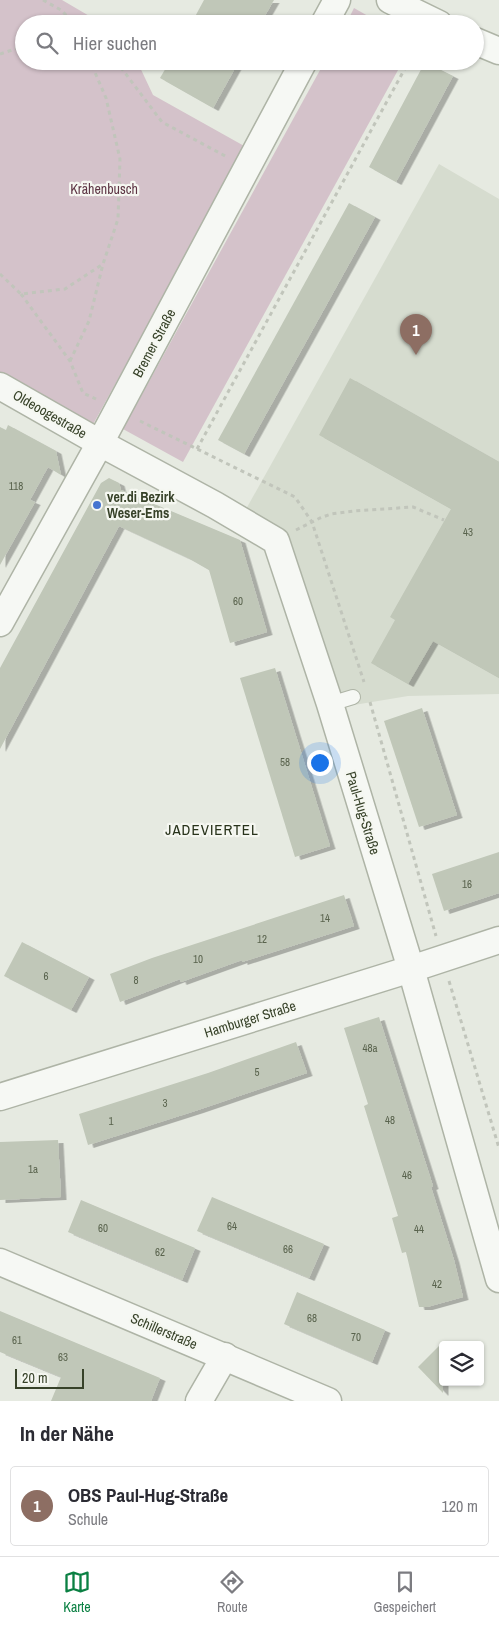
<!DOCTYPE html>
<html lang="de">
<head>
<meta charset="utf-8">
<style>
	:root { --surface:#fff; --page:#f7f7f7; --text:#2b2b33; --muted:#7c7c81; --line:#e1e1e2; --accent:#0b8043 }
	body { margin:0; font-family:"Archivo Narrow",sans-serif; background:var(--page); color:var(--text) }
	.controls { position:absolute; right:15px; bottom:15px; display:grid; overflow:hidden; border-radius:5px; box-shadow:0 1px 4px #0004 }
	.controls button { width:45px; height:45px; display:grid; place-items:center; padding:0; border:0; border-bottom:1px solid var(--line); background:var(--surface); color:var(--text); font:25px sans-serif }
	.scale { position:absolute; left:15px; bottom:12px; width:69px; box-sizing:border-box; padding-left:5px; border:2px solid #374229; border-top:0; font-size:14px; line-height:18px; white-space:nowrap; color:#374229; -webkit-text-stroke:4px #f5f7f1; paint-order:stroke }
	.you { position:absolute; left:319px; top:762px; width:18px; height:18px; margin:-12px; border:4px solid #fff; border-radius:50%; background:#1a73e8; box-shadow:0 0 0 8px #1a73e833 }
	.badge { display:grid; place-items:center; width:32px; height:32px; border-radius:50%; background:var(--accent); color:#fff; font-size:16px; font-weight:700 }
	.pin { position:absolute; translate:-50% -41px; filter:drop-shadow(0 1px 2px #0008) }
	.pin::after { content:''; position:absolute; top:26px; width:18px; height:15px; background:inherit; clip-path:polygon(0 0,100% 0,50% 100%) }
	.list { margin:0; padding:0; list-style:none }
	h2 { display:flex; justify-content:space-between; align-items:center; height:65px; margin:0; padding:0 20px; font-size:21px }
	h2 small { font-size:16px; font-weight:400; color:var(--muted) }
	.list li { display:grid; grid-template-columns:32px 1fr auto; gap:15px; align-items:center; box-sizing:border-box; height:80px; margin:0 10px 10px; padding:0 10px; border:1px solid var(--line); border-radius:5px }
	.list b { display:block; font-size:19px; white-space:nowrap }
	.list p { margin:0; font-size:16px; white-space:nowrap; color:var(--muted) }
	.list em { font-size:16px; font-style:normal; color:var(--muted) }
	.icon { flex:none; width:28px; height:28px; fill:none; stroke:currentColor; stroke-width:2; stroke-linecap:round; stroke-linejoin:round }
	.map { position:relative; flex:none; width:499px; height:1401px; overflow:hidden }
	.search { position:absolute; background:var(--surface); box-shadow:0 1px 4px #0004; left:15px; right:15px; top:15px; height:55px; display:flex; align-items:center; gap:12px; box-sizing:border-box; padding:0 18px; border-radius:28px; color:var(--muted); font-size:19px }
	.sheet { height:155px; background:var(--surface) }
	nav { display:flex; justify-content:space-around; align-items:center; box-sizing:border-box; height:70px; border-top:1px solid var(--line); background:var(--surface); font-size:14px; color:var(--muted) }
	nav a { display:grid; justify-items:center; gap:2px }
	nav .on { color:var(--accent) }
	.map>svg:first-child { display:block }
	.built { fill:#d6dccf }
	.green { fill:#d4c2ca }
	.building { fill:#c0c7b8; filter:url(#shadow) }
	.lines { fill:none; stroke-linecap:round; stroke-linejoin:round }
	.service-casing { stroke:#aeb4a6; stroke-width:16 }
	.minor-casing { stroke:#aeb4a6; stroke-width:29 }
	.path { stroke:#c1c5bb; stroke-width:3; stroke-dasharray:4 4; stroke-linecap:butt }
	.service { stroke:#f6f8f4; stroke-width:14 }
	.minor { stroke:#f6f8f4; stroke-width:26 }
	.poi-dot { fill:#4574d0; stroke:#f5f7f1; stroke-width:2 }
	.labels { text-anchor:middle; stroke-width:4.5; stroke-linejoin:round; paint-order:stroke }
	.number-label { font-size:11px; fill:#59634d }
	.park-label { font-size:14px; fill:#5e3645; stroke:#f5f7f1 }
	.street-label { font-size:14px; fill:#374229; stroke:#f5f7f1 }
	.poi-label { font-size:14px; font-weight:bold; fill:#374229; stroke:#f5f7f1; text-anchor:start }
	.neighbourhood-label { font-size:15px; letter-spacing:1px; fill:#28331b; stroke:#f5f7f1 }
</style>
</head>
<body>
<div class="map">
<svg width="499" height="1401" viewBox="0 0 499 1401">
	<defs>
		<filter id="shadow"><feDropShadow dx="5.5" dy="3" stdDeviation="0" flood-color="#0004"/></filter>
	</defs>
	<rect width="100%" height="100%" fill="#e6eae1"/>
	<!-- built -->
	<path class="built" d="M 439,164 L 499,199 L 499,694 L 408,696 L 342,707 L 283,534 L 245,511 Z"/>
	<!-- green -->
	<g class="green">
		<path d="M 0,0 L 62,0 L 103,24 L 24,24 L 24,61 L 137,61 L 153,95 L 246,147 L 86,437 L 0,387 Z"/>
		<path d="M 354,8 L 382,24 L 346,24 Z"/>
		<path d="M 325,61 L 403,61 L 183,462 L 123,429 Z"/>
	</g>
	<!-- building -->
	<g class="building">
		<path d="M 204,0 L 274,0 L 260,24 L 191,24 Z"/>
		<path d="M 170,61 L 239,61 L 213,108 L 160,78 Z"/>
		<path d="M 425,62 L 453,76 L 396,182 L 369,167 Z"/>
		<path d="M 349,203 L 375,217 L 244,454 L 218,440 Z"/>
		<path d="M 350,378 L 499,462 L 499,678 L 433,641 L 408,684 L 371,663 L 395,620 L 390,617 L 451,509 L 319,435 Z"/>
		<path d="M 8,425 L 56,451 L 61,475 L 48,467 L 30,500 L 35,502 L 0,565 L 0,427 L 6,430 Z"/>
		<path d="M 109,478 L 119,483 L 121,490 L 240,540 L 267,632 L 230,643 L 209,570 L 188,558 L 119,526 L 0,749 L 0,668 L 101,483 Z"/>
		<path d="M 275,668 L 330,846 L 295,857 L 240,678 Z"/>
		<path d="M 422,708 L 457,815 L 419,827 L 384,721 Z"/>
		<path d="M 499,852 L 499,893 L 444,911 L 432,874 Z"/>
		<path d="M 344,895 L 354,926 L 242,962 L 242,960 L 181,982 L 180,979 L 120,1002 L 110,974 L 152,958 Z"/>
		<path d="M 22,942 L 89,977 L 71,1010 L 4,976 Z"/>
		<path d="M 379,1017 L 433,1186 L 431,1187 L 454,1260 L 463,1297 L 427,1307 L 419,1307 L 406,1252 L 402,1253 L 392,1218 L 398,1216 L 364,1106 L 368,1104 L 344,1028 Z"/>
		<path d="M 296,1042 L 307,1073 L 198,1110 L 88,1145 L 79,1114 L 208,1073 Z"/>
		<path d="M 58,1140 L 61,1197 L 0,1200 L 0,1142 Z"/>
		<path d="M 212,1197 L 324,1244 L 309,1278 L 197,1231 Z"/>
		<path d="M 81,1200 L 195,1248 L 182,1280 L 68,1232 Z"/>
		<path d="M 297,1292 L 385,1330 L 372,1362 L 284,1324 Z"/>
		<path d="M 0,1311 L 160,1378 L 151,1401 L 51,1401 L 61,1377 L 0,1352 Z"/>
		<path d="M 443,1342 L 443,1393 L 418,1367 Z"/>
	</g>
	<g class="lines">
		<defs>
			<path id="service" d="M 330,704 L 353,697"/>
			<g id="minor">
				<path d="M 390,0 L 439,24"/>
				<path d="M 324,24 L 337,0"/>
				<path d="M 475,41 L 499,51"/>
				<path d="M 0,386 L 100,443 L 215,505 L 276,541 L 330,704 L 411,969 L 499,1279"/>
				<path d="M 0,623 L 100,443 L 304,61"/>
				<path d="M 0,1097 L 411,969 L 499,940"/>
				<path d="M 0,1262 L 328,1401"/>
				<path d="M 199,1401 L 225,1356"/>
			</g>
		</defs>
		<!-- service casing -->
		<use href="#service" class="service-casing"/>
		<!-- minor casing -->
		<use href="#minor" class="minor-casing"/>
		<!-- path -->
		<g class="path">
			<path d="M 43,0 L 61,10 L 75,24"/>
			<path d="M 0,54 L 24,46"/>
			<path d="M 116,61 L 162,122 L 227,157"/>
			<path d="M 0,274 L 21,294 L 65,289 L 103,264"/>
			<path d="M 21,294 L 70,361 L 83,393 L 96,399"/>
			<path d="M 70,361 L 89,321 L 103,264 L 118,219 L 120,159 L 106,98 L 90,61"/>
			<path d="M 140,421 L 295,497 L 312,522 L 364,682"/>
			<path d="M 197,449 L 409,61"/>
			<path d="M 296,530 L 320,518 L 331,514 L 354,511 L 413,507 L 444,520"/>
			<path d="M 370,702 L 436,936"/>
			<path d="M 449,981 L 499,1148"/>
		</g>
		<!-- service -->
		<use href="#service" class="service"/>
		<!-- minor -->
		<use href="#minor" class="minor"/>
	</g>
	<!-- markers -->
	<circle class="poi-dot" cx="97" cy="505" r="5"/>
	<g class="labels">
		<!-- number labels -->
		<g class="number-label">
			<text x="16" y="490">118</text>
			<text x="468" y="536">43</text>
			<text x="238" y="605">60</text>
			<text x="285" y="766">58</text>
			<text x="467" y="888">16</text>
			<text x="325" y="922">14</text>
			<text x="262" y="943">12</text>
			<text x="198" y="963">10</text>
			<text x="46" y="980">6</text>
			<text x="136" y="984">8</text>
			<text x="370" y="1052">48a</text>
			<text x="257" y="1076">5</text>
			<text x="165" y="1107">3</text>
			<text x="390" y="1124">48</text>
			<text x="111" y="1125">1</text>
			<text x="33" y="1173">1a</text>
			<text x="407" y="1179">46</text>
			<text x="232" y="1230">64</text>
			<text x="103" y="1232">60</text>
			<text x="419" y="1233">44</text>
			<text x="288" y="1253">66</text>
			<text x="160" y="1256">62</text>
			<text x="437" y="1288">42</text>
			<text x="312" y="1322">68</text>
			<text x="356" y="1341">70</text>
			<text x="17" y="1344">61</text>
			<text x="63" y="1361">63</text>
		</g>
		<!-- park labels -->
		<g class="park-label">
			<text x="104" y="194">Krähenbusch</text>
		</g>
		<!-- street labels -->
		<g class="street-label">
			<text transform="translate(154 343) rotate(-62)" y="5">Bremer Straße</text>
			<text transform="translate(50 414) rotate(30)" y="5">Oldeoogestraße</text>
			<text transform="translate(363 813) rotate(73)" y="5">Paul-Hug-Straße</text>
			<text transform="translate(250 1019) rotate(-17)" y="5">Hamburger Straße</text>
			<text transform="translate(164 1331) rotate(23)" y="5">Schillerstraße</text>
		</g>
		<!-- poi labels -->
		<g class="poi-label">
			<text x="107" y="502">ver.di Bezirk<tspan x="107" dy="16">Weser-Ems</tspan></text>
		</g>
		<!-- neighbourhood labels -->
		<g class="neighbourhood-label">
			<text x="212" y="835">JADEVIERTEL</text>
		</g>
	</g>
</svg>
<div class="controls">
<button><svg class="icon" aria-label="layers" viewBox="0 0 24 24"><path d="M12 4l9 5-9 5-9-5zM3 14l9 5 9-5"/></svg></button>
</div>
<div class="scale">20 m</div>
<div class="you"></div>
<div class="pin badge" style="left:416px;top:355px;background:#8d6e63">1</div>
<div class="search"><svg class="icon" aria-label="search" viewBox="0 0 24 24"><circle cx="10" cy="10" r="6"/><path d="M15 15l6 6"/></svg>Hier suchen</div>
</div>
<section class="sheet">
<h2>In der Nähe<small></small></h2>
<ul class="list">
<li><span class="badge" style="background:#8d6e63">1</span><div><b>OBS Paul-Hug-Straße</b><p>Schule</p></div><em>120 m</em></li>
</ul>
</section>
<nav>
<a class="on"><svg class="icon" aria-label="map" viewBox="0 0 24 24"><path d="M3 6l6-2 6 2 6-2v14l-6 2-6-2-6 2zM9 4v14M15 6v14"/></svg>Karte</a>
<a><svg class="icon" aria-label="directions" viewBox="0 0 24 24"><path d="M12 3l9 9-9 9-9-9zM9 14v-3h6M13 9l2 2-2 2"/></svg>Route</a>
<a><svg class="icon" aria-label="saved" viewBox="0 0 24 24"><path d="M7 4h10v16l-5-4-5 4z"/></svg>Gespeichert</a>
</nav>
</body>
</html>
